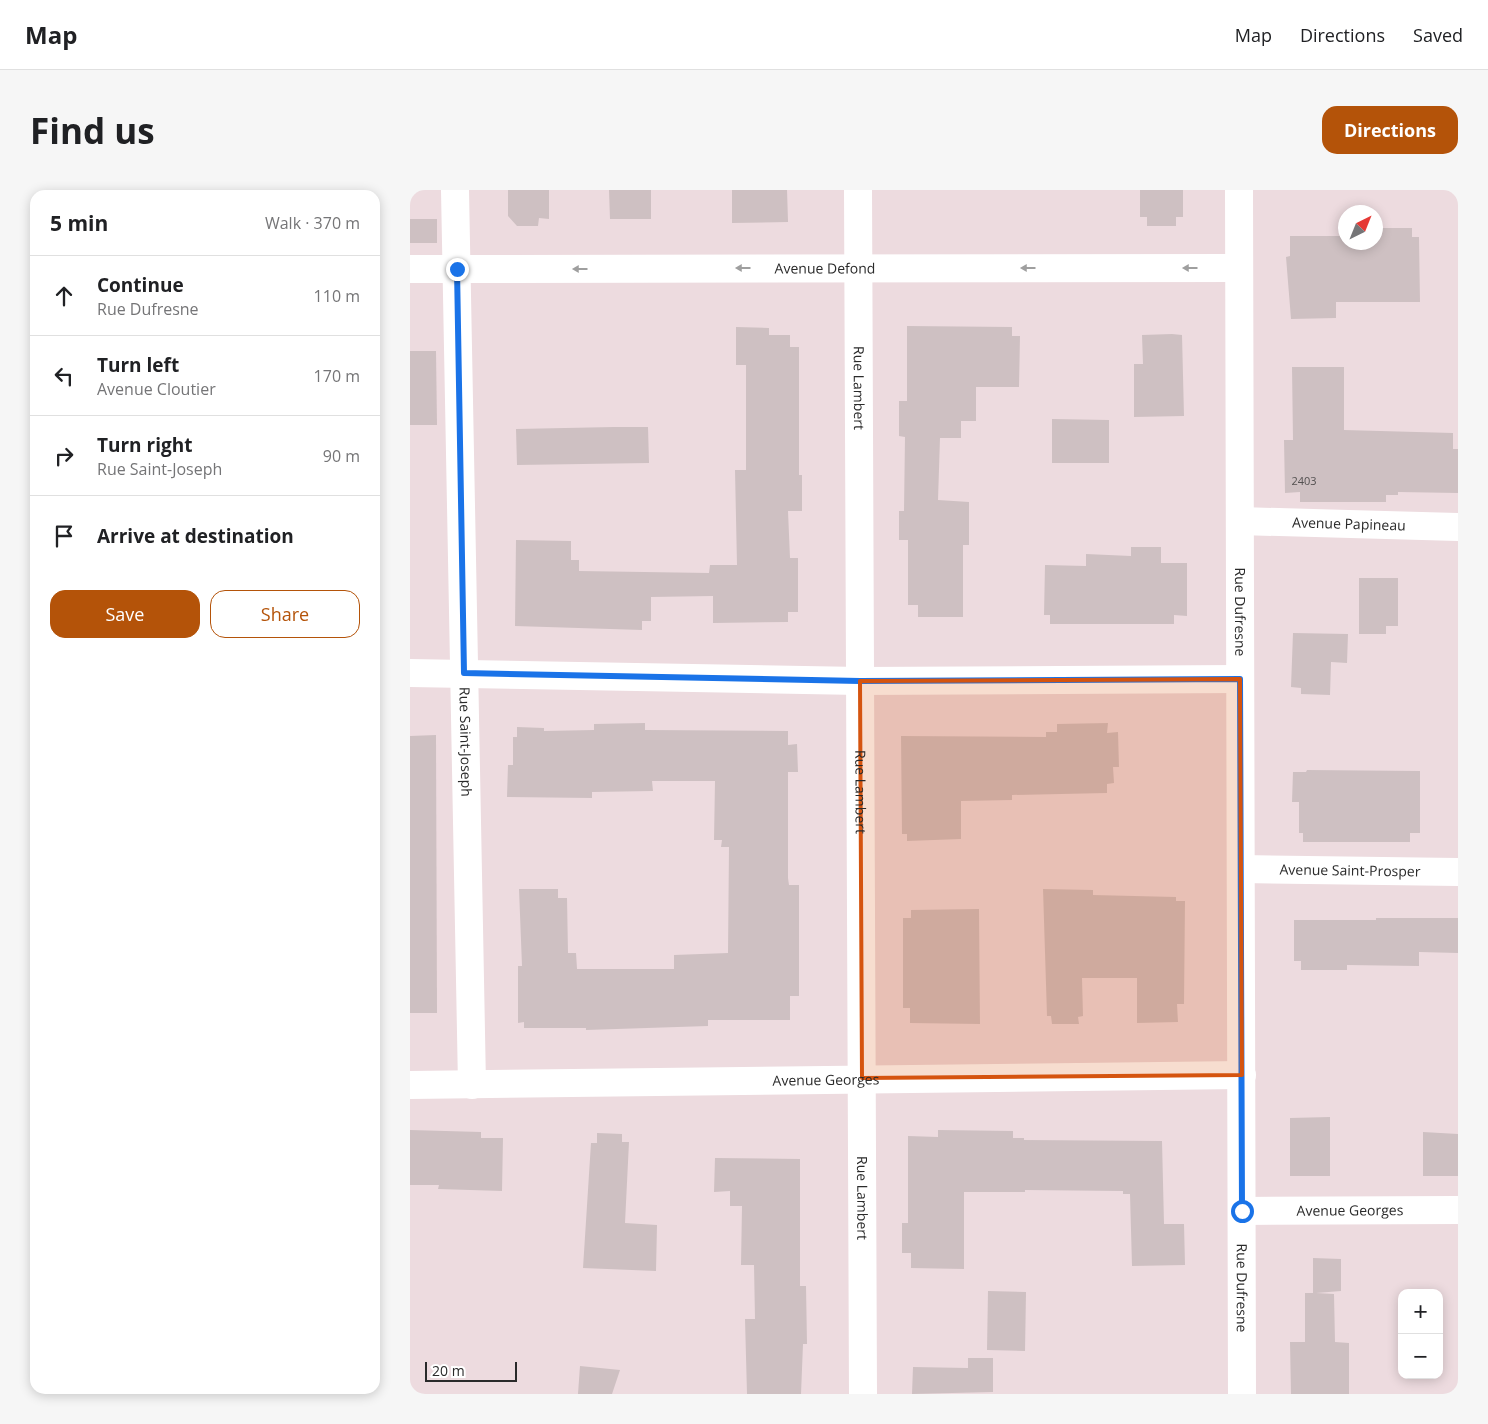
<!DOCTYPE html>
<html lang="en">
<head>
<meta charset="utf-8">
<style>
	:root { --surface:#fff; --page:#f6f6f6; --text:#202124; --muted:#757577; --line:#e0e0e0; --accent:#b45309 }
	body { margin:0; font-family:"Open Sans",sans-serif; background:var(--page); color:var(--text) }
	.controls { position:absolute; right:15px; bottom:15px; display:grid; overflow:hidden; border-radius:10px; box-shadow:0 2px 12px #0003 }
	.controls button { width:45px; height:45px; display:grid; place-items:center; padding:0; border:0; border-bottom:1px solid var(--line); background:var(--surface); color:var(--text); font:25px sans-serif }
	.compass { position:absolute; left:928px; top:15px; width:45px; height:45px; border-radius:50%; background:var(--surface); box-shadow:0 2px 12px #0003; rotate:43deg }
	.scale { position:absolute; left:15px; bottom:12px; width:92px; box-sizing:border-box; padding-left:5px; border:2px solid #2a2a2a; border-top:0; font-size:14px; line-height:18px; white-space:nowrap; color:#2a2a2a; -webkit-text-stroke:4px #fff; paint-order:stroke }
	.stop { position:absolute; width:15px; height:15px; margin:-11px; border:4px solid #1a73e8; border-radius:50%; background:#fff }
	.stop.end { background:#1a73e8; border-color:#fff; box-shadow:0 1px 5px #0008 }
	.list { margin:0; padding:0; list-style:none }
	h2 { display:flex; justify-content:space-between; align-items:center; height:65px; margin:0; padding:0 20px; font-size:21px }
	h2 small { font-size:16px; font-weight:400; color:var(--muted) }
	.list li { display:grid; grid-template-columns:32px 1fr auto; gap:15px; align-items:center; box-sizing:border-box; height:80px; padding:0 20px; border-top:1px solid var(--line) }
	.list b { display:block; font-size:19px; white-space:nowrap }
	.list p { margin:0; font-size:16px; white-space:nowrap; color:var(--muted) }
	.list em { font-size:16px; font-style:normal; color:var(--muted) }
	.actions { display:flex; gap:10px; padding:15px 20px }
	.actions a { flex:1; padding:11px 0; border:1px solid var(--accent); border-radius:15px; text-align:center; font-size:18px; color:var(--accent) }
	.actions .main { background:var(--accent); color:#fff }
	.icon { flex:none; width:28px; height:28px; fill:none; stroke:currentColor; stroke-width:2; stroke-linecap:round; stroke-linejoin:round }
	.map { position:relative; flex:none; width:1048px; height:1204px; overflow:hidden; border-radius:15px }
	header { display:flex; align-items:center; gap:30px; box-sizing:border-box; height:70px; padding:0 25px; background:var(--surface); border-bottom:1px solid var(--line) }
	header strong { font-size:24px }
	nav { display:flex; gap:28px; margin-inline-start:auto; font-size:18px }
	.intro { display:flex; align-items:center; justify-content:space-between; box-sizing:border-box; height:120px; padding:0 30px }
	h1 { margin:0; font-size:35px }
	.button { padding:12px 22px; border-radius:15px; background:var(--accent); color:#fff; font-size:18px; font-weight:700 }
	main { display:flex; gap:30px; padding:0 30px }
	aside { flex:1; background:var(--surface); border-radius:15px; box-shadow:0 2px 12px #0003 }
	.map>svg:first-child { display:block }
	.building { fill:#cec0c2 }
	.lines { fill:none; stroke-linecap:round; stroke-linejoin:round }
	.minor { stroke:#fff; stroke-width:28 }
	.oneway { fill:#9f9f9f }
	.route { stroke:#1a73e8; stroke-width:6 }
	.marked { fill:#d5540f; fill-opacity:0.2; stroke:#d5540f; stroke-width:4; stroke-linejoin:round }
	.labels { text-anchor:middle; stroke-width:4; stroke-linejoin:round; paint-order:stroke }
	.number-label { font-size:11px; fill:#535050 }
	.street-label { font-size:14px; fill:#2a2a2a; stroke:#fff }
</style>
</head>
<body>
<header>
<strong>Map</strong>
<nav><a>Map</a><a>Directions</a><a>Saved</a></nav>
</header>
<div class="intro"><h1>Find us</h1><a class="button">Directions</a></div>
<main>
<aside>
<h2>5 min<small>Walk · 370 m</small></h2>
<ul class="list">
<li><svg class="icon" aria-label="ahead" viewBox="0 0 24 24"><path d="M12 20V5M6 11l6-6 6 6"/></svg><div><b>Continue</b><p>Rue Dufresne</p></div><em>110 m</em></li>
<li><svg class="icon" aria-label="left" viewBox="0 0 24 24"><path d="M17 20v-9H6M10 6l-5 5 5 5"/></svg><div><b>Turn left</b><p>Avenue Cloutier</p></div><em>170 m</em></li>
<li><svg class="icon" aria-label="right" viewBox="0 0 24 24"><path d="M7 20v-9h11M14 6l5 5-5 5"/></svg><div><b>Turn right</b><p>Rue Saint-Joseph</p></div><em>90 m</em></li>
<li><svg class="icon" aria-label="arrive" viewBox="0 0 24 24"><path d="M6 21V4h12l-3 4 3 4H6"/></svg><div><b>Arrive at destination</b></div></li>
</ul>
<div class="actions"><a class="main">Save</a><a>Share</a></div>
</aside>
<div class="map">
<svg width="1048" height="1204" viewBox="0 0 1048 1204">
	<rect width="100%" height="100%" fill="#eddbdf"/>
	<!-- building -->
	<g class="building">
		<path d="M 98,0 L 139,0 L 139,29 L 129,28 L 128,36 L 107,36 L 98,26 Z"/>
		<path d="M 199,0 L 241,0 L 241,29 L 200,29 Z"/>
		<path d="M 322,0 L 377,0 L 378,32 L 322,33 Z"/>
		<path d="M 730,0 L 773,0 L 773,27 L 766,27 L 766,36 L 737,36 L 737,27 L 730,27 Z"/>
		<rect x="0" y="29" width="27" height="24"/>
		<path d="M 966,38 L 1002,38 L 1002,47 L 1009,47 L 1010,112 L 926,112 L 926,128 L 881,129 L 876,67 L 880,66 L 880,46 L 936,46 L 936,52 L 966,52 Z"/>
		<path d="M 497,136 L 602,137 L 602,146 L 610,146 L 609,197 L 566,197 L 566,231 L 551,231 L 551,248 L 530,248 L 528,310 L 559,312 L 559,355 L 553,355 L 553,427 L 508,427 L 508,415 L 498,415 L 498,350 L 489,350 L 489,321 L 494,321 L 495,247 L 489,246 L 489,211 L 497,211 Z"/>
		<path d="M 326,137 L 359,138 L 359,145 L 380,145 L 380,157 L 389,157 L 389,285 L 392,285 L 392,321 L 378,321 L 380,368 L 388,368 L 388,422 L 378,422 L 378,432 L 303,433 L 303,406 L 241,407 L 241,431 L 232,431 L 232,440 L 105,436 L 106,350 L 161,351 L 161,370 L 169,370 L 169,381 L 299,383 L 300,375 L 327,375 L 325,280 L 336,280 L 336,175 L 326,175 Z"/>
		<path d="M 762,144 L 772,145 L 774,226 L 724,227 L 724,174 L 733,174 L 732,145 Z"/>
		<path d="M 0,161 L 26,161 L 27,235 L 0,235 Z"/>
		<path d="M 882,177 L 934,177 L 934,240 L 1043,243 L 1043,259 L 1048,259 L 1048,303 L 988,302 L 988,305 L 976,305 L 976,312 L 890,312 L 890,302 L 875,303 L 874,250 L 883,250 Z"/>
		<path d="M 642,229 L 699,230 L 699,273 L 642,273 Z"/>
		<path d="M 204,237 L 238,237 L 239,273 L 107,275 L 106,239 Z"/>
		<path d="M 721,357 L 751,357 L 751,373 L 777,373 L 777,426 L 764,425 L 764,434 L 640,434 L 640,425 L 634,425 L 635,375 L 676,376 L 676,364 L 721,366 Z"/>
		<path d="M 949,388 L 988,388 L 988,436 L 976,436 L 976,444 L 949,444 Z"/>
		<path d="M 883,443 L 938,444 L 937,473 L 921,472 L 920,505 L 891,504 L 891,498 L 881,497 Z"/>
		<path d="M 235,533 L 235,540 L 378,541 L 378,555 L 387,554 L 388,582 L 378,582 L 378,688 L 379,695 L 389,695 L 389,806 L 380,806 L 380,830 L 298,830 L 298,836 L 176,840 L 176,838 L 114,838 L 114,832 L 108,833 L 108,776 L 112,776 L 109,699 L 148,699 L 148,708 L 157,708 L 158,763 L 166,763 L 167,779 L 264,779 L 264,765 L 318,763 L 319,657 L 311,657 L 312,650 L 304,650 L 305,591 L 242,591 L 243,601 L 182,602 L 182,608 L 97,607 L 98,575 L 103,575 L 103,547 L 107,547 L 107,537 L 134,538 L 134,541 L 184,540 L 184,534 Z"/>
		<path d="M 698,533 L 697,543 L 708,542 L 709,577 L 703,577 L 704,593 L 697,594 L 697,603 L 602,605 L 602,610 L 551,611 L 551,649 L 497,651 L 497,644 L 492,644 L 491,546 L 636,547 L 636,542 L 647,542 L 647,534 Z"/>
		<path d="M 26,545 L 27,823 L 0,823 L 0,546 Z"/>
		<path d="M 897,580 L 1010,581 L 1010,643 L 1000,643 L 1000,652 L 893,652 L 893,643 L 889,643 L 889,612 L 882,612 L 883,582 L 896,582 Z"/>
		<path d="M 633,699 L 683,700 L 683,705 L 766,707 L 766,711 L 775,711 L 774,814 L 767,814 L 768,832 L 727,833 L 727,788 L 672,788 L 673,826 L 668,827 L 669,834 L 642,834 L 641,826 L 637,826 Z"/>
		<path d="M 569,719 L 570,834 L 500,833 L 500,818 L 493,818 L 493,728 L 501,728 L 501,720 Z"/>
		<path d="M 966,728 L 1048,728 L 1048,763 L 1009,762 L 1009,776 L 937,775 L 937,780 L 891,780 L 891,771 L 884,771 L 884,730 L 966,730 Z"/>
		<path d="M 920,927 L 920,986 L 880,986 L 880,928 Z"/>
		<path d="M 0,940 L 71,942 L 71,948 L 93,948 L 92,1001 L 28,999 L 29,995 L 0,995 Z"/>
		<path d="M 528,940 L 603,941 L 603,948 L 614,948 L 614,950 L 752,951 L 754,1034 L 774,1034 L 775,1075 L 722,1076 L 720,1004 L 713,1004 L 713,1001 L 615,1000 L 615,1002 L 554,1002 L 554,1079 L 501,1078 L 501,1063 L 492,1063 L 492,1033 L 498,1033 L 498,946 L 528,947 Z"/>
		<path d="M 1013,942 L 1048,944 L 1048,986 L 1013,986 Z"/>
		<path d="M 187,943 L 212,944 L 212,952 L 219,952 L 215,1033 L 247,1035 L 246,1081 L 173,1078 L 181,953 L 187,953 Z"/>
		<path d="M 305,968 L 390,969 L 390,1096 L 396,1096 L 397,1154 L 393,1154 L 391,1204 L 337,1204 L 335,1129 L 345,1129 L 344,1075 L 331,1075 L 332,1016 L 320,1016 L 320,1001 L 304,1002 Z"/>
		<path d="M 903,1068 L 931,1069 L 931,1101 L 906,1103 L 924,1104 L 925,1152 L 939,1153 L 939,1204 L 881,1204 L 880,1152 L 895,1152 L 895,1103 L 903,1103 Z"/>
		<path d="M 578,1101 L 616,1102 L 615,1161 L 577,1160 Z"/>
		<path d="M 558,1168 L 583,1168 L 583,1202 L 502,1204 L 503,1177 L 558,1178 Z"/>
		<path d="M 170,1176 L 210,1180 L 202,1204 L 168,1204 Z"/>
	</g>
	<g class="lines">
		<!-- minor -->
		<g class="minor">
			<path id="s1" d="M 45,0 L 62,895"/>
			<path id="s2" d="M 448,0 L 453,1204"/>
			<path id="s3" d="M 829,0 L 832,1204"/>
			<path id="s4" d="M 0,79 L 829,78"/>
			<path id="s5" d="M 830,331 L 1048,337"/>
			<path d="M 0,483 L 450,491 L 830,489"/>
			<path id="s6" d="M 831,679 L 1048,682"/>
			<path id="s7" d="M 0,895 L 832,885"/>
			<path id="s8" d="M 832,1021 L 1048,1020"/>
		</g>
	</g>
	<!-- one-way arrows -->
	<defs><path id="oneway-solid" d="M-6-.8H1V-3.2L6.5 0L1 3.2V.8H-6Z" transform="scale(1.25)"/></defs>
	<g class="oneway">
		<use href="#oneway-solid" transform="translate(333 78) rotate(180)"/>
		<use href="#oneway-solid" transform="translate(618 78) rotate(180)"/>
		<use href="#oneway-solid" transform="translate(780 78) rotate(180)"/>
		<use href="#oneway-solid" transform="translate(170 79) rotate(180)"/>
	</g>
	<g class="lines">
		<!-- route -->
		<path class="route" d="M 47,79 L 54,483 L 450,491 L 830,489 L 832,1021"/>
	</g>
	<!-- marked area -->
	<path class="marked" d="M 830,489 L 832,885 L 452,888 L 450,491 Z"/>
	<g class="labels">
		<!-- number labels -->
		<g class="number-label">
			<text x="894" y="295">2403</text>
		</g>
		<!-- street labels -->
		<g class="street-label">
			<text dy="5" stroke="none"><textPath href="#s4" startOffset="415">Avenue Defond</textPath></text>
			<text dy="5" stroke="none"><textPath href="#s2" startOffset="198">Rue Lambert</textPath></text>
			<text dy="5" stroke="none"><textPath href="#s5" startOffset="109">Avenue Papineau</textPath></text>
			<text dy="5" stroke="none"><textPath href="#s3" startOffset="422">Rue Dufresne</textPath></text>
			<text dy="5" stroke="none"><textPath href="#s1" startOffset="552">Rue Saint-Joseph</textPath></text>
			<text dy="5" stroke="none"><textPath href="#s2" startOffset="602">Rue Lambert</textPath></text>
			<text dy="5" stroke="none"><textPath href="#s6" startOffset="109">Avenue Saint-Prosper</textPath></text>
			<text dy="5" stroke="none"><textPath href="#s7" startOffset="416">Avenue Georges</textPath></text>
			<text dy="5" stroke="none"><textPath href="#s2" startOffset="1008">Rue Lambert</textPath></text>
			<text dy="5" stroke="none"><textPath href="#s8" startOffset="108">Avenue Georges</textPath></text>
			<text dy="5" stroke="none"><textPath href="#s3" startOffset="1098">Rue Dufresne</textPath></text>
		</g>
	</g>
</svg>
<div class="controls">
<button>+</button>
<button>−</button>
</div>
<svg class="compass" viewBox="-18 -18 36 36"><path d="M0-13l5 13h-10z" fill="#e53935"/><path d="M0 13l5-13h-10z" fill="#757577"/></svg>
<div class="scale">20 m</div>
<div class="stop" style="left:832px;top:1021px"></div>
<div class="stop end" style="left:47px;top:79px"></div>
</div>
</main>
</body>
</html>
